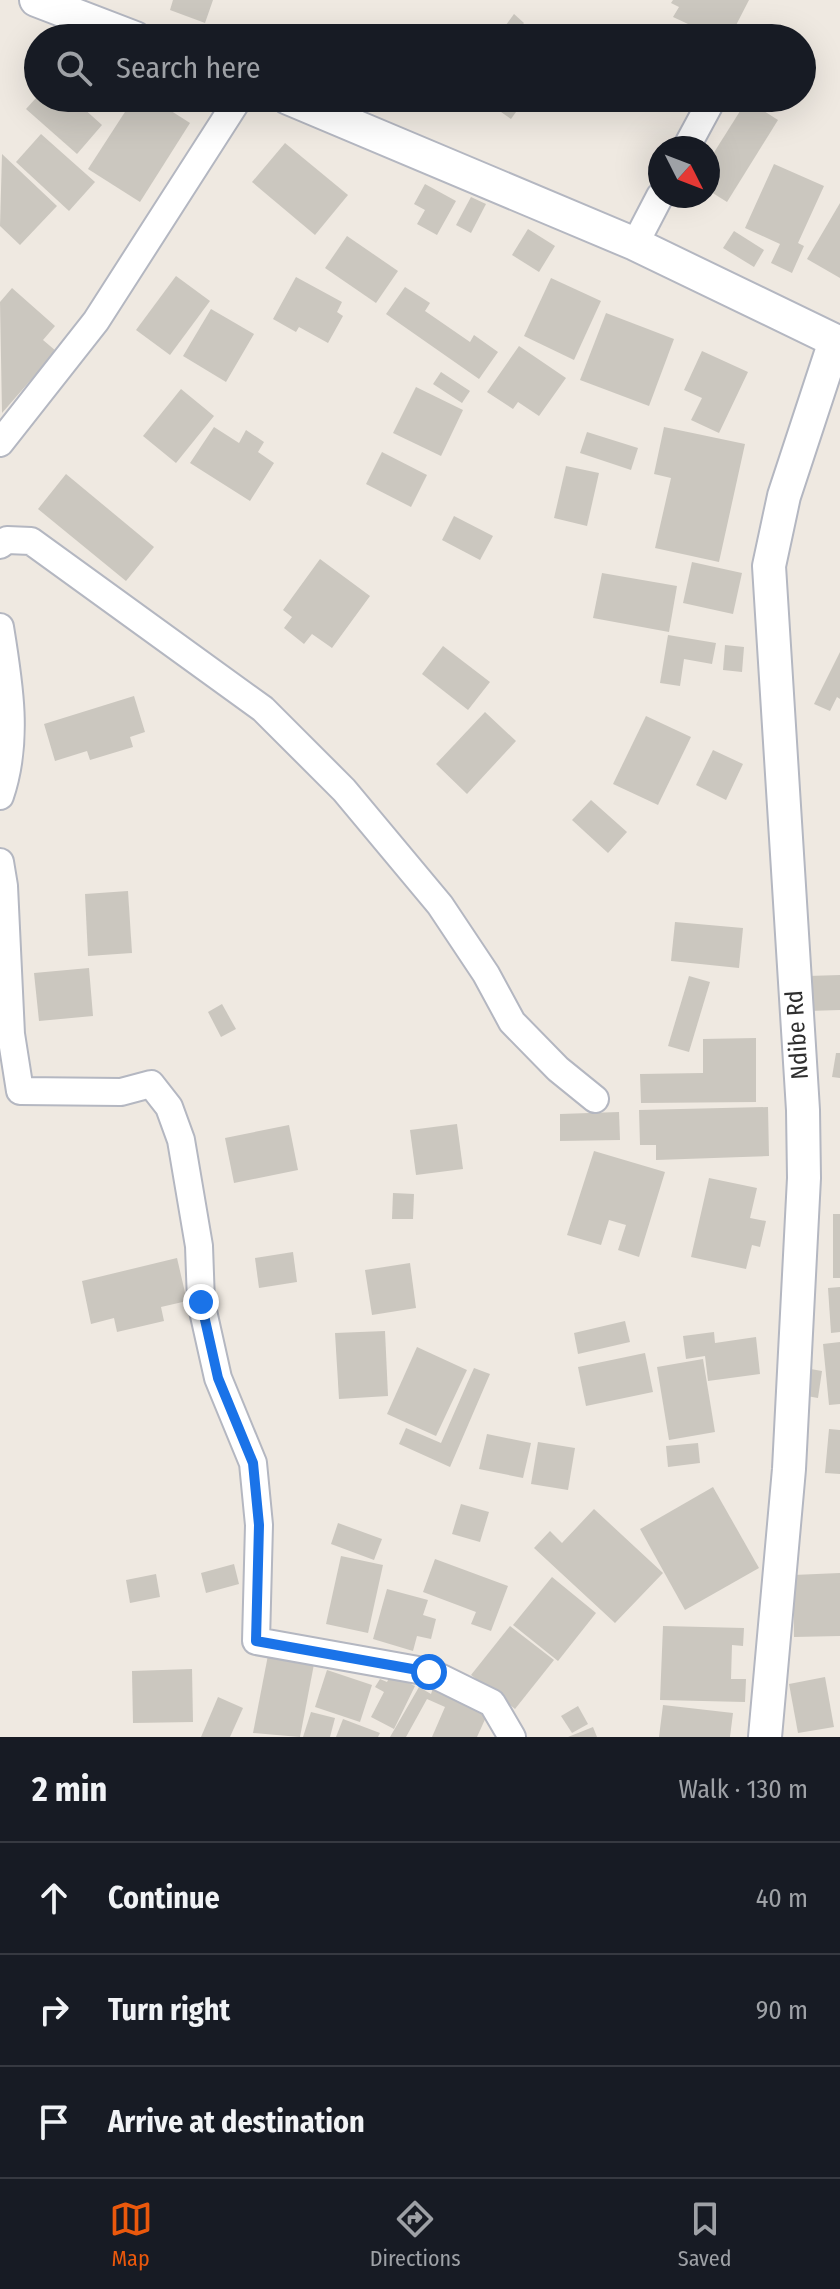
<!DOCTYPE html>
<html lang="en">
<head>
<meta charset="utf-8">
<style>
	:root { --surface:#171b24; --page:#20242c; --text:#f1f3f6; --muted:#9ea1a6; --line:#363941; --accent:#ea580c }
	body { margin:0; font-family:"Fira Sans Condensed",sans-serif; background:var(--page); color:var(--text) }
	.compass { position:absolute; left:648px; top:136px; width:72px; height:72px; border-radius:50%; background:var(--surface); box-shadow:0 8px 32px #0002; rotate:132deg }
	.stop { position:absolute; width:24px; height:24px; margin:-18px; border:6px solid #1a73e8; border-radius:50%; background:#fff }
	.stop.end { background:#1a73e8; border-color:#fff; box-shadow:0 2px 8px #0008 }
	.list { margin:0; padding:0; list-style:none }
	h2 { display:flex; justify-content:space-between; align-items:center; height:104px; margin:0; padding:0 32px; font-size:34px }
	h2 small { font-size:26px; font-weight:400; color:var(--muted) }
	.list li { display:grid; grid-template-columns:52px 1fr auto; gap:24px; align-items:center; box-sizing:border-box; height:112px; padding:0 32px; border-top:2px solid var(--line) }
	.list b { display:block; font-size:30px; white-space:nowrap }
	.list em { font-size:26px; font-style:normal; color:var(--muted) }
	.icon { flex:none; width:44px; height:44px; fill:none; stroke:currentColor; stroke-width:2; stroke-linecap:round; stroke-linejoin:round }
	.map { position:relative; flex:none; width:840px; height:1737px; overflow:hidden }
	.search { position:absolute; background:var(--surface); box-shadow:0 8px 32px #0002; left:24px; right:24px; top:24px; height:88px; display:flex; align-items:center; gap:20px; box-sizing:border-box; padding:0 28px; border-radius:44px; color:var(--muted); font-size:30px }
	.sheet { height:440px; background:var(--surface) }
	nav { display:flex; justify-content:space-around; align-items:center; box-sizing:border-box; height:112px; border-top:2px solid var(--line); background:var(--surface); font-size:22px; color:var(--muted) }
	nav a { display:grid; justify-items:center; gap:4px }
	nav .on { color:var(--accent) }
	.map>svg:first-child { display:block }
	.building { fill:#cbc7bf }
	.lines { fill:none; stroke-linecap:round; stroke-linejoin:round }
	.minor-casing { stroke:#b4b7c1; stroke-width:30 }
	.tertiary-casing { stroke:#b4b7c1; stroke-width:36 }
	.minor { stroke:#fff; stroke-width:26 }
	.tertiary { stroke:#fff; stroke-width:32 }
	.route { stroke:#1a73e8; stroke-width:10 }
	.labels { text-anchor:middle; stroke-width:7; stroke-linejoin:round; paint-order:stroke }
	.street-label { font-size:24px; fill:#2e2e2e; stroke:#fff }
</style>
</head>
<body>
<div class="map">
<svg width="840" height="1737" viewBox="0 0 840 1737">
	<rect width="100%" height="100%" fill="#efe9e1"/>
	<!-- building -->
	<g class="building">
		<path d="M 173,0 L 213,0 L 205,23 L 170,10 Z"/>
		<path d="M 673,0 L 749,0 L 733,31 L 724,26 L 718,38 L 673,17 L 679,7 L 671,3 Z"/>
		<path d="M 514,14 L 524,23 L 512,38 L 506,38 L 500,33 Z"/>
		<path d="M 36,98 L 72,98 L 102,125 L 77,154 L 26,109 Z"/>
		<path d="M 134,98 L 151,98 L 190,123 L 140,202 L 88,169 Z"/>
		<path d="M 496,98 L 526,98 L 511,119 L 491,105 Z"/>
		<path d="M 747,100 L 778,120 L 727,202 L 708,190 L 708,162 Z"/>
		<path d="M 41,134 L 95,182 L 69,211 L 16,162 Z"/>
		<path d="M 285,143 L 348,195 L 315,235 L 252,182 Z"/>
		<path d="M 2,154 L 57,206 L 20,245 L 0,226 Z"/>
		<path d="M 774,164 L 824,186 L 798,243 L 804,246 L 792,273 L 771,263 L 780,244 L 745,228 Z"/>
		<path d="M 425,184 L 456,201 L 437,235 L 417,224 L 425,210 L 414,204 Z"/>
		<path d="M 471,197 L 486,204 L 471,233 L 456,225 Z"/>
		<path d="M 840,203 L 840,278 L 807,259 Z"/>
		<path d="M 528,229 L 555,246 L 539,272 L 512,255 Z"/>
		<path d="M 734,231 L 764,250 L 754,267 L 723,248 Z"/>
		<path d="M 347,236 L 398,271 L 376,303 L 325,268 Z"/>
		<path d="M 176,276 L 210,301 L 170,355 L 136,330 Z"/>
		<path d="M 296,277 L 342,302 L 337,312 L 343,316 L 328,343 L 299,327 L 296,332 L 273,319 Z"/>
		<path d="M 551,278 L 601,301 L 574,360 L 524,336 Z"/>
		<path d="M 405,287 L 430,303 L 425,311 L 470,342 L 474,335 L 498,352 L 479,379 L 386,314 Z"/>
		<path d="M 12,288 L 55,326 L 43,340 L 56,351 L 2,413 L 0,302 Z"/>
		<path d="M 211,309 L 254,334 L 226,382 L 183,356 Z"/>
		<path d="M 606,313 L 674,339 L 649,406 L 580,380 Z"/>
		<path d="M 519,346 L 566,378 L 539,416 L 518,402 L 513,409 L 487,392 Z"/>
		<path d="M 702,351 L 748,372 L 719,433 L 691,420 L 702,398 L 684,390 Z"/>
		<path d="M 441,372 L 470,391 L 462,403 L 433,384 Z"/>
		<path d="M 416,387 L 463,410 L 441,456 L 393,433 Z"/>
		<path d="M 181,389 L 214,416 L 176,463 L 143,436 Z"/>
		<path d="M 214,427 L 239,443 L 246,430 L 264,442 L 258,452 L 274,463 L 250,501 L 190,463 Z"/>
		<path d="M 664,427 L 745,444 L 719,562 L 655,548 L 671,478 L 654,474 Z"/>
		<path d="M 587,432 L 638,448 L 631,470 L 580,453 Z"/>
		<path d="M 382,452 L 427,475 L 411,507 L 366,484 Z"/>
		<path d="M 566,466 L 599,473 L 587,526 L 554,518 Z"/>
		<path d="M 66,474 L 154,547 L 126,581 L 38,509 Z"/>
		<path d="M 454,516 L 493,536 L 480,560 L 442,540 Z"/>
		<path d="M 320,559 L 370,596 L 332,648 L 312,634 L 304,644 L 284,628 L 292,617 L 283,610 Z"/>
		<path d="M 692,562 L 742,573 L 733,614 L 683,603 Z"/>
		<path d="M 602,573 L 677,586 L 669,632 L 593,618 Z"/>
		<path d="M 668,635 L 716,643 L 712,664 L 684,659 L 680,686 L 660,683 Z"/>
		<path d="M 725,645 L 744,647 L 742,672 L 723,670 Z"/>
		<path d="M 443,646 L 490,682 L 468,710 L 422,674 Z"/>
		<path d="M 840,652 L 840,699 L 837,697 L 830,711 L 814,704 Z"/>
		<path d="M 134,696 L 145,732 L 130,737 L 133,747 L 90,760 L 87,751 L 55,761 L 44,724 Z"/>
		<path d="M 485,712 L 516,741 L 467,794 L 436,764 Z"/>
		<path d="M 646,716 L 691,737 L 658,805 L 613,784 Z"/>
		<path d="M 713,750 L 743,764 L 726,800 L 696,785 Z"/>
		<path d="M 591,800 L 627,832 L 608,853 L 572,820 Z"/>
		<path d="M 128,891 L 132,953 L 88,956 L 85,894 Z"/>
		<path d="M 675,922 L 743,928 L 739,968 L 671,961 Z"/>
		<path d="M 89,968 L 93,1016 L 39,1021 L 34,973 Z"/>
		<path d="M 840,975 L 840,1010 L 808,1011 L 808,976 Z"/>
		<path d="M 689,976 L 710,982 L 689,1052 L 668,1046 Z"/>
		<path d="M 222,1004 L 236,1029 L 221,1037 L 208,1012 Z"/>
		<path d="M 756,1038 L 756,1102 L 641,1103 L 640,1074 L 703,1073 L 703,1039 Z"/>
		<path d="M 836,1053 L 840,1053 L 840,1078 L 832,1077 Z"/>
		<path d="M 768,1107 L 769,1156 L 656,1160 L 656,1145 L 640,1145 L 639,1110 Z"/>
		<path d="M 619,1112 L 620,1140 L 560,1141 L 560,1114 Z"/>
		<path d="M 457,1124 L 463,1169 L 416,1175 L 410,1130 Z"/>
		<path d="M 289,1125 L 298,1170 L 234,1183 L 225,1138 Z"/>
		<path d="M 594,1151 L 665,1172 L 639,1257 L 618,1250 L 626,1225 L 609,1220 L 601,1245 L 567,1235 Z"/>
		<path d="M 709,1178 L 757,1188 L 750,1218 L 766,1221 L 760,1247 L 752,1245 L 746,1269 L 691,1257 Z"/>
		<path d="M 393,1193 L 414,1194 L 413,1219 L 392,1219 Z"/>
		<rect x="833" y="1214" width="7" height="64"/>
		<path d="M 293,1252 L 297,1282 L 259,1288 L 255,1258 Z"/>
		<path d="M 177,1258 L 187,1301 L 161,1307 L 164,1321 L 117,1332 L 114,1318 L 91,1324 L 82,1281 Z"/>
		<path d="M 410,1263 L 416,1308 L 372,1315 L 365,1270 Z"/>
		<path d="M 840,1287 L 840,1332 L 831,1333 L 828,1288 Z"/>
		<path d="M 625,1321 L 630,1342 L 578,1354 L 574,1333 Z"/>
		<path d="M 385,1331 L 388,1396 L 339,1399 L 335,1333 Z"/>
		<path d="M 714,1332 L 715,1343 L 756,1337 L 760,1374 L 708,1381 L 705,1356 L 686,1359 L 683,1336 Z"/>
		<path d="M 840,1342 L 840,1404 L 829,1405 L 823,1344 Z"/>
		<path d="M 417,1347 L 467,1370 L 436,1436 L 387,1414 Z"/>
		<path d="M 645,1353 L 653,1392 L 586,1406 L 578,1367 Z"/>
		<path d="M 703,1359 L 715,1432 L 669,1440 L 657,1367 Z"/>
		<path d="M 474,1368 L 490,1374 L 450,1467 L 399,1444 L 406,1428 L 441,1443 Z"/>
		<path d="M 805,1368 L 822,1371 L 818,1398 L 801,1395 Z"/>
		<path d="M 829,1429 L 840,1430 L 840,1474 L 825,1473 Z"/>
		<path d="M 487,1434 L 531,1443 L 523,1478 L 479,1469 Z"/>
		<path d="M 538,1442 L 575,1448 L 568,1490 L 531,1484 Z"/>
		<path d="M 698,1443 L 700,1463 L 668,1467 L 666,1446 Z"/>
		<path d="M 713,1487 L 759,1568 L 685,1610 L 640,1529 Z"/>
		<path d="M 461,1504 L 489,1512 L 480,1542 L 452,1534 Z"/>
		<path d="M 594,1509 L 663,1573 L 615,1623 L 534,1548 L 550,1531 L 562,1543 Z"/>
		<path d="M 338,1523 L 382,1539 L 374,1560 L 331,1544 Z"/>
		<path d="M 341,1556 L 383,1565 L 368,1633 L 326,1624 Z"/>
		<path d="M 435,1559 L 508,1586 L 491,1631 L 471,1624 L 476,1612 L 423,1592 Z"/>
		<path d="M 234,1564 L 239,1584 L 206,1593 L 201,1573 Z"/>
		<path d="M 840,1573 L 840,1636 L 794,1637 L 793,1575 Z"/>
		<path d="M 156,1574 L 160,1597 L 130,1603 L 126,1580 Z"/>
		<path d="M 552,1577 L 596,1613 L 558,1661 L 513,1625 Z"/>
		<path d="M 387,1589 L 428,1600 L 423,1615 L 436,1619 L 431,1639 L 417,1636 L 413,1651 L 373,1639 Z"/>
		<path d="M 510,1626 L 554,1660 L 515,1709 L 471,1675 Z"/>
		<path d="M 663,1626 L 744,1628 L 743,1646 L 732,1645 L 731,1679 L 746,1679 L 745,1702 L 660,1700 Z"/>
		<path d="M 269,1650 L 315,1659 L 300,1737 L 253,1733 Z"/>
		<path d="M 192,1669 L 193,1722 L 133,1723 L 132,1671 Z"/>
		<path d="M 327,1670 L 372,1685 L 360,1722 L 315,1707 Z"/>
		<path d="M 391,1674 L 415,1686 L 394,1729 L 371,1717 L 384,1692 L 375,1687 L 380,1679 L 387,1682 Z"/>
		<path d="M 825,1677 L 834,1727 L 798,1733 L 789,1684 Z"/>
		<path d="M 436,1680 L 492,1704 L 477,1737 L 432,1737 L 445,1707 L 427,1699 L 406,1737 L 390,1737 L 419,1687 L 431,1694 Z"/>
		<path d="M 218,1697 L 243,1708 L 230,1737 L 201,1737 Z"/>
		<path d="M 663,1705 L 733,1713 L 730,1737 L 659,1737 Z"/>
		<path d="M 578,1706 L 588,1724 L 572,1733 L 561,1716 Z"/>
		<path d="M 311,1712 L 335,1718 L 330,1737 L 303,1737 Z"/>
		<path d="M 343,1719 L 380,1733 L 378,1737 L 336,1737 Z"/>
		<path d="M 593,1727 L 597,1737 L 568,1737 Z"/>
	</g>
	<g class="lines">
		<defs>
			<g id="minor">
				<path d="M 686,148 L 713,98"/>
				<path d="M 635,244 L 660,196"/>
				<path d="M 0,443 L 96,321 L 239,98"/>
				<path d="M 0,545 L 7,540 L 31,541 L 263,709 L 344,790 L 440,905 L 486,974 L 512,1022 L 558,1069 L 595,1099"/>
				<path d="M 0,627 C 9,682 19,741 0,796"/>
				<path d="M 0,862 L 4,886 L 11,1034 L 20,1091 L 121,1092 L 151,1084 L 169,1107 L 181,1140 L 199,1246 L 201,1302 L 218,1378 L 253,1463 L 259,1525 L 256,1641 L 429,1672 L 492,1703 L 512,1737"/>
			</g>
			<g id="tertiary">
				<path d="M 36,0 L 135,38"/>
				<path d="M 288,98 L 635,244 L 840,343"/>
				<path d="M 765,1737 L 789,1469 L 804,1178 L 803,1110 L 769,566 L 784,496 L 835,341"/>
			</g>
		</defs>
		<!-- minor casing -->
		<use href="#minor" class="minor-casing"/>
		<!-- tertiary casing -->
		<use href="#tertiary" class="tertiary-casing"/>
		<!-- minor -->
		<use href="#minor" class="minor"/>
		<!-- tertiary -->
		<use href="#tertiary" class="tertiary"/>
	</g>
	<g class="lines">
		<!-- route -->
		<path class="route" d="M 201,1302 L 218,1378 L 253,1463 L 259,1525 L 256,1641 L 429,1672"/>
	</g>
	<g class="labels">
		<!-- street labels -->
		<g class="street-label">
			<text transform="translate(797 1035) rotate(-94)" y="8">Ndibe Rd</text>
		</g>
	</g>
</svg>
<svg class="compass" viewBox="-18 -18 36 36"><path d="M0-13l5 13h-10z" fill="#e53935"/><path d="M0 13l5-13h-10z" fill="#9ea1a6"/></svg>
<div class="stop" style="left:429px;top:1672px"></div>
<div class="stop end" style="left:201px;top:1302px"></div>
<div class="search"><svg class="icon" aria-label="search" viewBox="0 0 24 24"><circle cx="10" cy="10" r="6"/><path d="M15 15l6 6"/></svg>Search here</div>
</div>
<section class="sheet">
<h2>2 min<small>Walk · 130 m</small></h2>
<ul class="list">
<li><svg class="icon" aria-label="ahead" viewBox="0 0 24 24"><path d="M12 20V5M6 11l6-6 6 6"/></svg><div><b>Continue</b></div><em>40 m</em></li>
<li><svg class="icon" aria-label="right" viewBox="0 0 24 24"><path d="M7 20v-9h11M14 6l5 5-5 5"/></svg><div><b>Turn right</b></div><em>90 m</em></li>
<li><svg class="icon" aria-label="arrive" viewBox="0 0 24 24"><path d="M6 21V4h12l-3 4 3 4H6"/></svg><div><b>Arrive at destination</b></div></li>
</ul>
</section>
<nav>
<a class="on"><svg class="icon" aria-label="map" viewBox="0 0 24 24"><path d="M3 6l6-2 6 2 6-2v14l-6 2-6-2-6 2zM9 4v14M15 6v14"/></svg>Map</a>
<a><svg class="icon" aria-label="directions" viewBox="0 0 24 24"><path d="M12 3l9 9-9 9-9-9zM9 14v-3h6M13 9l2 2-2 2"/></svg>Directions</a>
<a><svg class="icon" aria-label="saved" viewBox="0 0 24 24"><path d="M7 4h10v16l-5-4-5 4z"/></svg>Saved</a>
</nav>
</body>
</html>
